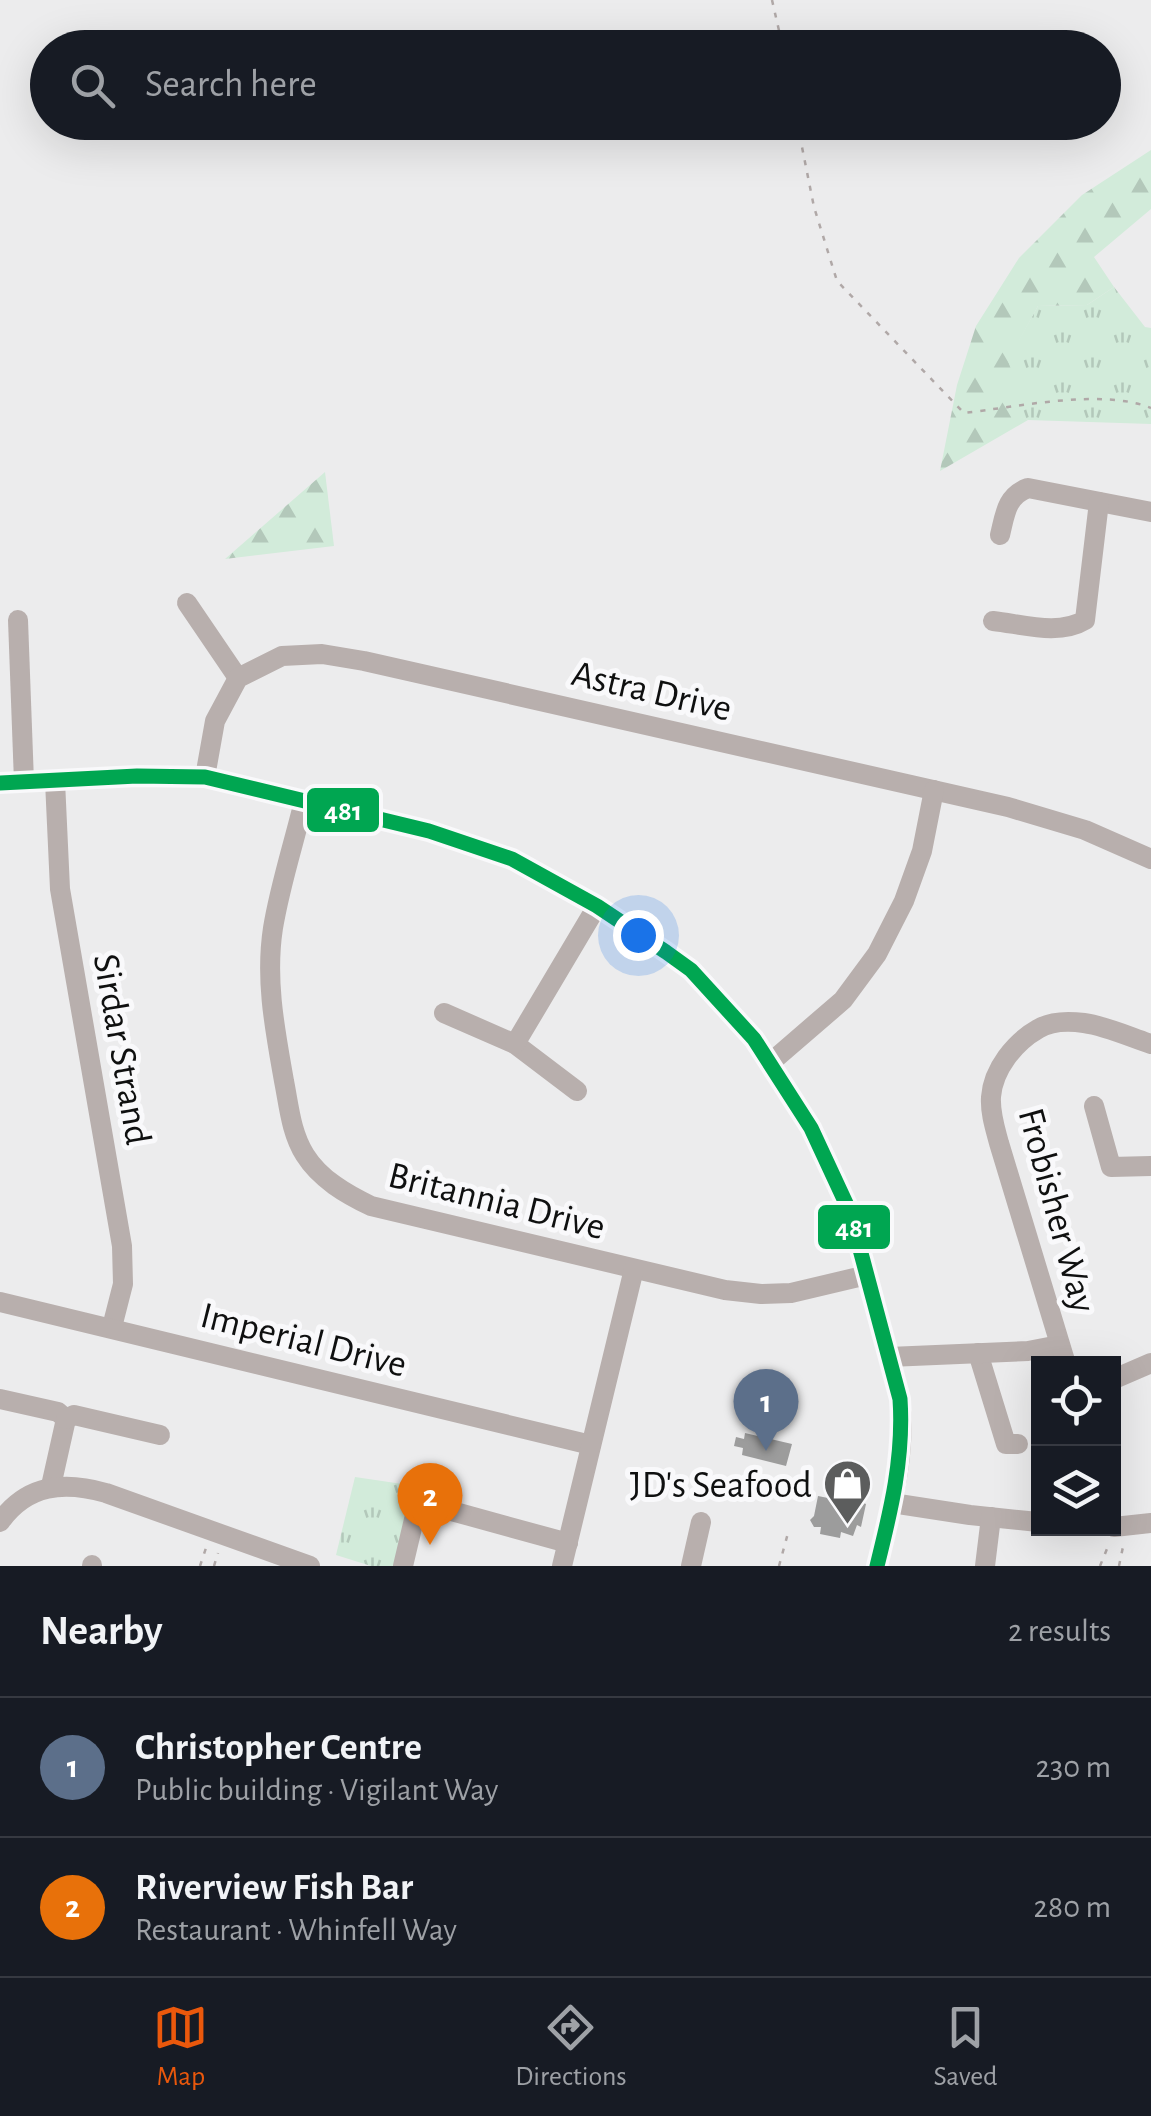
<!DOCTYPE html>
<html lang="en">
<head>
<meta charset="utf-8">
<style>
	:root { --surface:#171b24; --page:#20242c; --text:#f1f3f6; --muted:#9ea1a6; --line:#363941; --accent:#ea580c }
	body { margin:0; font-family:"Alegreya Sans",sans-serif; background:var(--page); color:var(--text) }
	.controls { position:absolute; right:30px; bottom:30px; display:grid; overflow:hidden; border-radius:0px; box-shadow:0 10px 40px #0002 }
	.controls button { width:90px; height:90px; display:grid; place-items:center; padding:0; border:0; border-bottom:2px solid var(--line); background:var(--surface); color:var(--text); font:50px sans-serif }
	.you { position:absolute; left:638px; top:935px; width:35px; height:35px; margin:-25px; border:8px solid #fff; border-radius:50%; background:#1a73e8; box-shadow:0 0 0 15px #1a73e833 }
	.badge { display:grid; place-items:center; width:65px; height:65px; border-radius:50%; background:var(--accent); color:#fff; font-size:32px; font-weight:700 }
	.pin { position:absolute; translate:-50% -82px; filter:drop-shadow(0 2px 5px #0008) }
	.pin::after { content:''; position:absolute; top:52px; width:35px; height:30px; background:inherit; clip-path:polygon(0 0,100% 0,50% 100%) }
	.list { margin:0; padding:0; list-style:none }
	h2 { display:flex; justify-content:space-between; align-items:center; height:130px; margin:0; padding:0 40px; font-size:42px }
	h2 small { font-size:32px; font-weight:400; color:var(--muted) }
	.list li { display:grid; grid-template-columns:65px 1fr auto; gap:30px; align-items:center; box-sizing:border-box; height:140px; padding:0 40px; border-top:2px solid var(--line) }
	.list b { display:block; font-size:38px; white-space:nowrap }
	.list p { margin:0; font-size:32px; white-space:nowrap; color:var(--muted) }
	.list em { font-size:32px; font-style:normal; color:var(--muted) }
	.icon { flex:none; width:55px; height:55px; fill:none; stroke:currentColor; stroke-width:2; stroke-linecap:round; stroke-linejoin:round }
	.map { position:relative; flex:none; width:1151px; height:1566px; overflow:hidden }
	.search { position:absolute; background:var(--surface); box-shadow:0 10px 40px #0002; left:30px; right:30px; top:30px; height:110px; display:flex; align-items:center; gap:25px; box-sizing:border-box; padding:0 35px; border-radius:55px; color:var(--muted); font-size:38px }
	.sheet { height:410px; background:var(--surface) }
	nav { display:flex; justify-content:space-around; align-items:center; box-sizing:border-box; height:140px; border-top:2px solid var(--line); background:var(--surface); font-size:28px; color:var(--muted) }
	nav a { display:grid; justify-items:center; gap:5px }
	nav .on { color:var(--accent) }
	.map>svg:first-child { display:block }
	.grass { fill:url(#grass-tufts) }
	.forest { fill:url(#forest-firs) }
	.building { fill:#9c9c9c }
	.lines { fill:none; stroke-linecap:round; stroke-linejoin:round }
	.path { stroke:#b0a8a7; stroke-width:2.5; stroke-dasharray:5 8; stroke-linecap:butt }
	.minor { stroke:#b8afad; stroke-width:20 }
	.bus-1-casing { stroke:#f9f9fb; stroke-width:22 }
	.bus-1 { stroke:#00a651; stroke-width:15 }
	.labels { text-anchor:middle; stroke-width:10; stroke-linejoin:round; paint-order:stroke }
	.street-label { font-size:38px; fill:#0f1010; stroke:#f9f9fb }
	.poi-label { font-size:38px; fill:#0f1010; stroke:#f9f9fb; text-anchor:end }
	.line-badge { stroke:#f9f9fb; stroke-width:4 }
	.badge-label { font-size:28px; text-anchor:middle; font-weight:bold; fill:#fff }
</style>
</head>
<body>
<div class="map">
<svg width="1151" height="1566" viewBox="0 0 1151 1566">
	<defs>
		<pattern id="grass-tufts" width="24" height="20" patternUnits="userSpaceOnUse" patternTransform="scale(2.5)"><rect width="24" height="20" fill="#d2ebda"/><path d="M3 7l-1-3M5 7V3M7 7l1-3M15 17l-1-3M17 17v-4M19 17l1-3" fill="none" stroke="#b3c8ba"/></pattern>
		<pattern id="forest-firs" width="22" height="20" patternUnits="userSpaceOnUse" patternTransform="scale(2.5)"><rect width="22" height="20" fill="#d2ebda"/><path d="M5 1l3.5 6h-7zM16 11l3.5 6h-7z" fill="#b3c8ba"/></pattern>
	</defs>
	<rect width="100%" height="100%" fill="#ececed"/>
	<!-- grass -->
	<g class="grass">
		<path d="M 1114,287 L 1145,327 L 1151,328 L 1151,424 L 1028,420 L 1014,415 L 1007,361 L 1038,306 L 1087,305 Z"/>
		<path d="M 355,1477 L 416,1486 L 395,1566 L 371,1566 L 336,1555 Z"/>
	</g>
	<!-- forest -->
	<g class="forest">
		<path d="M 1151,150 L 1151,209 L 1094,257 L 1114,287 L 1087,305 L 1038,306 L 1008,361 L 1021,397 L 1014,414 L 1028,420 L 940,471 L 957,385 L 976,326 L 1019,258 L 1082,195 Z"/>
		<path d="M 325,472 L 334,546 L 225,559 Z"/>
	</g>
	<!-- building -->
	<g class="building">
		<path d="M 745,1433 L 792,1444 L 786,1466 L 742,1455 L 743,1448 L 734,1446 L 736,1437 L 744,1439 Z"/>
		<path d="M 845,1495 L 861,1499 L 861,1502 L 866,1504 L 861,1527 L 857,1525 L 853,1536 L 841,1532 L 840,1538 L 820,1534 L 821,1527 L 814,1527 L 810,1520 L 814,1516 L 818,1496 L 843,1501 Z"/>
	</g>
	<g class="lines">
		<!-- path -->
		<g class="path">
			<path d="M 772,0 L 783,48"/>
			<path d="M 797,122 L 814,207 L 837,281 L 964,413 C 1017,407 1102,388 1151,408"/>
			<path d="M 200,1566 L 206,1548"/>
			<path d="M 214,1566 L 218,1553"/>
			<path d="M 779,1566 L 788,1533"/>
			<path d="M 1100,1566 L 1109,1544"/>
			<path d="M 1119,1566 L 1124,1542"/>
		</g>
		<!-- minor -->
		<g class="minor">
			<path d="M 1000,535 C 1005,515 1006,496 1028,488 L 1151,512"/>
			<path d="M 187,603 L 238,678"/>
			<path d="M 18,620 L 24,782"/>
			<path d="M 993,621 C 1022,624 1059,636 1085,620 L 1099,502"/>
			<path d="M 205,777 L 215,721 L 238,678 L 282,656 L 322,654 L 364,661 L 1008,807 L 1085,830 L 1151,859"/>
			<path d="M 55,781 L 60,889 L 122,1246 L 123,1284 L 112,1327"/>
			<path d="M 0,783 L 137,776 L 205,777 L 429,831 L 512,859 L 597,906 L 666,952 L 691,970 L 754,1039 L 811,1128 L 850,1212 L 900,1399 C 907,1456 890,1511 877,1566"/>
			<path d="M 304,801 C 294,843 280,885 273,928 C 265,980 275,1030 284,1081 C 289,1106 291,1133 305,1155 C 320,1179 346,1194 371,1206 L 725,1290 L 761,1294 L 791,1293 L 867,1275"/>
			<path d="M 444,1013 L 515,1044 L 577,1091"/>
			<path d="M 515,1044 L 597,906"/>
			<path d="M 770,1063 L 843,1000 L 877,954 L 904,901 L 922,851 L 934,790"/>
			<path d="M 1094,1106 L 1111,1167 L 1151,1166"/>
			<path d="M 0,1302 L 591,1445"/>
			<path d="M 978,1353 L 1006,1444 L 1018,1444"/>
			<path d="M 889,1357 L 1028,1351 L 1059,1345"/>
			<path d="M 1066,1364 L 999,1143 C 995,1128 990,1113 991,1097 C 993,1069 1015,1042 1038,1029 C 1051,1021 1069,1021 1084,1023 C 1106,1026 1130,1037 1151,1044"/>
			<path d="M 1114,1379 L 1151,1363"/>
			<path d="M 0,1399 L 58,1412 L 66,1419 L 51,1486"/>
			<path d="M 66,1419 L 74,1415 L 160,1435"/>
			<path d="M 892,1503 L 970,1515 L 1038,1522"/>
			<path d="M 0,1522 C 27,1484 64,1481 106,1493 L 310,1566"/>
			<path d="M 1114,1527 L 1151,1523"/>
			<path d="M 92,1566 L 92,1565"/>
			<path d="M 403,1566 L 416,1511 L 426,1504 L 568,1543"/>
			<path d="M 562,1566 L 634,1269"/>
			<path d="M 691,1566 L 701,1522"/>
			<path d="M 985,1566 L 991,1517"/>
		</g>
		<defs>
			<path id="bus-1" d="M 0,783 L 137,776 L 205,777 L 429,831 L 512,859 L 597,906 L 666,952 L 691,970 L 754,1039 L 811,1128 L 850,1212 L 900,1399 C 904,1457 891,1510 877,1566"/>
		</defs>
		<!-- bus-1 casing -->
		<use href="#bus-1" class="bus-1-casing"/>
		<!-- bus-1 -->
		<use href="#bus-1" class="bus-1"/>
	</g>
	<!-- icons -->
	<defs>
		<symbol id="shop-pin" viewBox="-11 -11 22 30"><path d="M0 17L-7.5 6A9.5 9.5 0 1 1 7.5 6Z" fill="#5c5d5d" stroke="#f9f9fb"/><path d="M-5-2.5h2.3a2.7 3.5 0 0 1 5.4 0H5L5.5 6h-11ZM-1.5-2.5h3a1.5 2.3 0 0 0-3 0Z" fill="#fff"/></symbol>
	</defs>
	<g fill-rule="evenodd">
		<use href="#shop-pin" x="820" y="1456" width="55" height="75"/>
	</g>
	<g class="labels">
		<!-- street labels -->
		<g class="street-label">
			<text transform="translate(652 690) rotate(13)" y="13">Astra Drive</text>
			<text transform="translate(123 1049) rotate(80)" y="13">Sirdar Strand</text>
			<text transform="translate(497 1200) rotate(14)" y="13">Britannia Drive</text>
			<text transform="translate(1058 1210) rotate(75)" y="13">Frobisher Way</text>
			<text transform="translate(304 1339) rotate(14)" y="13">Imperial Drive</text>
		</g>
		<!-- poi labels -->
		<g class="poi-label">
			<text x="812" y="1497">JD's Seafood</text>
		</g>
	</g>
	<g class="line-badge">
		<rect x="305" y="786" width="76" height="48" rx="10" fill="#00a651"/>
		<rect x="816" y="1203" width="76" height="48" rx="10" fill="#00a651"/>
	</g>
	<g class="badge-label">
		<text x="343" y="820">481</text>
		<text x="854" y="1237">481</text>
	</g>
</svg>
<div class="controls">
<button><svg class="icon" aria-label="locate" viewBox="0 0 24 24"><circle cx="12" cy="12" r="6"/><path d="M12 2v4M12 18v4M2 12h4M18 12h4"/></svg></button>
<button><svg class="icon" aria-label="layers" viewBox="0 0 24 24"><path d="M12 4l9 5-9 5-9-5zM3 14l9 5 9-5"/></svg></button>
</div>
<div class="you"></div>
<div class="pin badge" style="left:766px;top:1451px;background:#5c6f8a">1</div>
<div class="pin badge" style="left:430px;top:1545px;background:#e8710a">2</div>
<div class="search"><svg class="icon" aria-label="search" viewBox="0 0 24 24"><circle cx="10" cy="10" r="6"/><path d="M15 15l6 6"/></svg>Search here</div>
</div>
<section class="sheet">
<h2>Nearby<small>2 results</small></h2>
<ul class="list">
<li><span class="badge" style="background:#5c6f8a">1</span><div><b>Christopher Centre</b><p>Public building · Vigilant Way</p></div><em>230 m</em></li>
<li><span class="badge" style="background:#e8710a">2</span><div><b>Riverview Fish Bar</b><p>Restaurant · Whinfell Way</p></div><em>280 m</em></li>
</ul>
</section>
<nav>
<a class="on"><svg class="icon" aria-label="map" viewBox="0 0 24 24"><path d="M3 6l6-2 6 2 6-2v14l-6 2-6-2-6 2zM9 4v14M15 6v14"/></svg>Map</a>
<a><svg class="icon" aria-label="directions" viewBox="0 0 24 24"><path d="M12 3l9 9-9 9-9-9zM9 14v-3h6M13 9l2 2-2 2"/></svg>Directions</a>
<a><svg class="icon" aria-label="saved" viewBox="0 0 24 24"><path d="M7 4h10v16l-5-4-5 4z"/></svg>Saved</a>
</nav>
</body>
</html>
